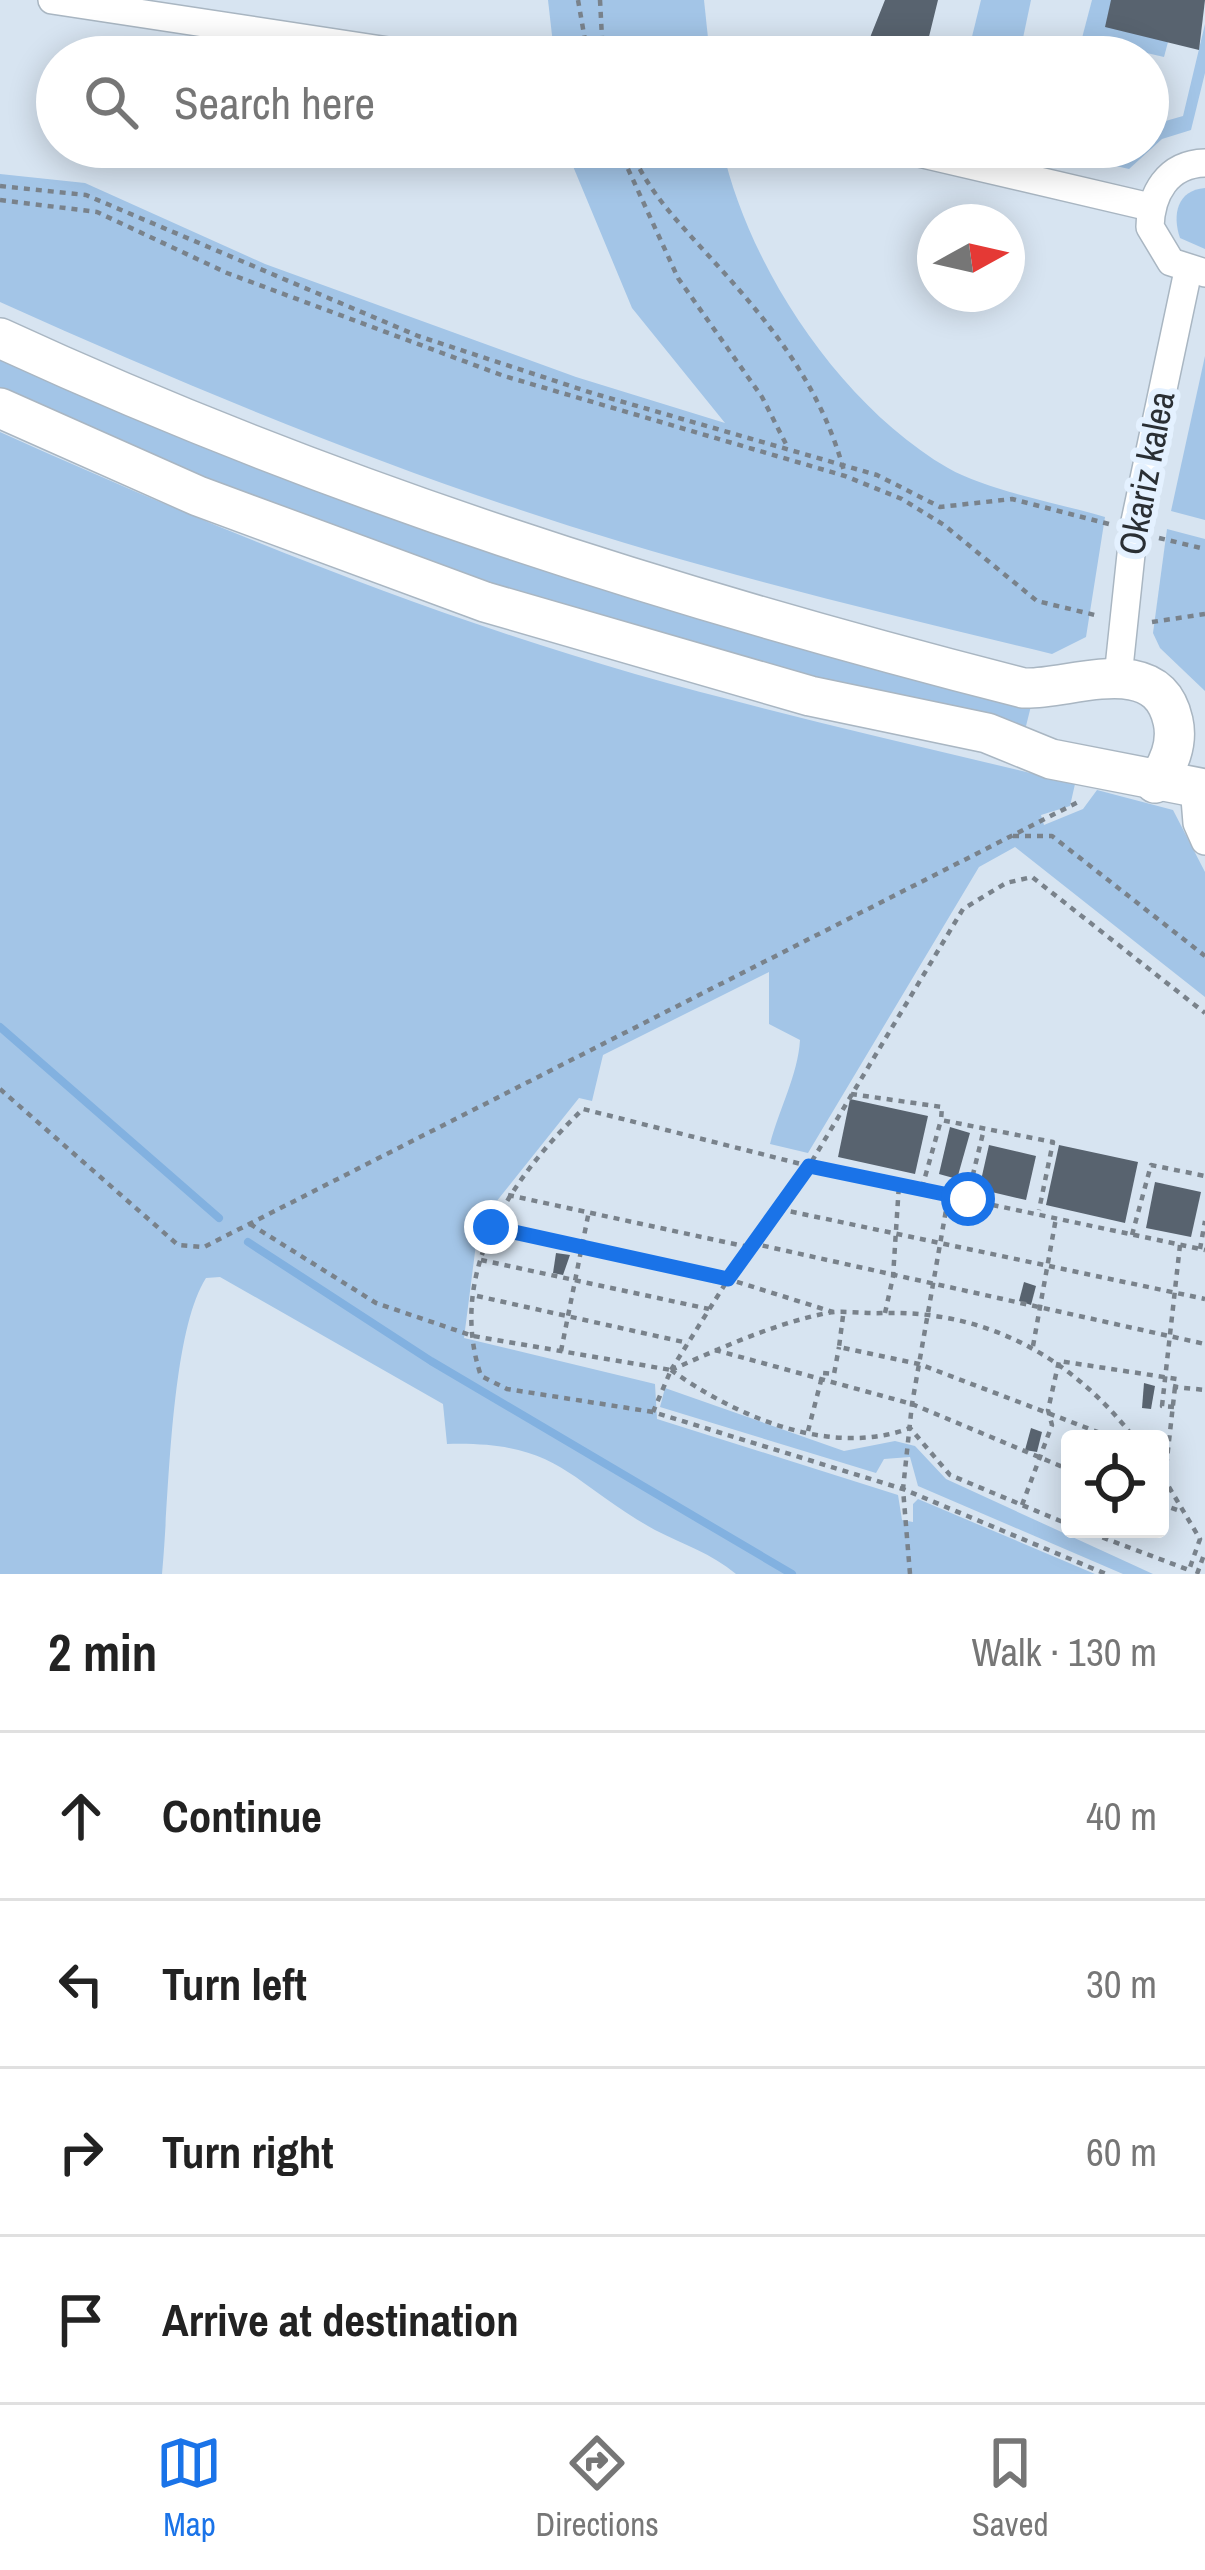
<!DOCTYPE html>
<html lang="en">
<head>
<meta charset="utf-8">
<style>
	:root { --surface:#fff; --page:#f6f6f6; --text:#222; --muted:#767676; --line:#e0e0e0; --accent:#1a73e8 }
	body { margin:0; font-family:"Archivo Narrow",sans-serif; background:var(--page); color:var(--text) }
	.controls { position:absolute; right:36px; bottom:36px; display:grid; overflow:hidden; border-radius:12px; box-shadow:0 6px 30px #0003 }
	.controls button { width:108px; height:108px; display:grid; place-items:center; padding:0; border:0; border-bottom:3px solid var(--line); background:var(--surface); color:var(--text); font:60px sans-serif }
	.compass { position:absolute; left:917px; top:204px; width:108px; height:108px; border-radius:50%; background:var(--surface); box-shadow:0 6px 30px #0003; rotate:82deg }
	.stop { position:absolute; width:36px; height:36px; margin:-27px; border:9px solid #1a73e8; border-radius:50%; background:#fff }
	.stop.end { background:#1a73e8; border-color:#fff; box-shadow:0 3px 12px #0008 }
	.list { margin:0; padding:0; list-style:none }
	h2 { display:flex; justify-content:space-between; align-items:center; height:156px; margin:0; padding:0 48px; font-size:51px }
	h2 small { font-size:39px; font-weight:400; color:var(--muted) }
	.list li { display:grid; grid-template-columns:78px 1fr auto; gap:36px; align-items:center; box-sizing:border-box; height:168px; padding:0 48px; border-top:3px solid var(--line) }
	.list b { display:block; font-size:45px; white-space:nowrap }
	.list em { font-size:39px; font-style:normal; color:var(--muted) }
	.icon { flex:none; width:66px; height:66px; fill:none; stroke:currentColor; stroke-width:2; stroke-linecap:round; stroke-linejoin:round }
	.map { position:relative; flex:none; width:1205px; height:1574px; overflow:hidden }
	.search { position:absolute; background:var(--surface); box-shadow:0 6px 30px #0003; left:36px; right:36px; top:36px; height:132px; display:flex; align-items:center; gap:30px; box-sizing:border-box; padding:0 42px; border-radius:66px; color:var(--muted); font-size:45px }
	.sheet { height:828px; background:var(--surface) }
	nav { display:flex; justify-content:space-around; align-items:center; box-sizing:border-box; height:168px; border-top:3px solid var(--line); background:var(--surface); font-size:33px; color:var(--muted) }
	nav a { display:grid; justify-items:center; gap:6px }
	nav .on { color:var(--accent) }
	.map>svg:first-child { display:block }
	.green { fill:#a3c5e7 }
	.lines { fill:none; stroke-linecap:round; stroke-linejoin:round }
	.stream { stroke:#82b1e0; stroke-width:8 }
	.building { fill:#58636f }
	.street-casing { stroke:#a9b6c2; stroke-width:30 }
	.secondary-casing { stroke:#a9b6c2; stroke-width:42 }
	.path { stroke:#79828b; stroke-width:4.5; stroke-dasharray:6 6; stroke-linecap:butt }
	.street { stroke:#fff; stroke-width:27 }
	.secondary { stroke:#fff; stroke-width:39 }
	.route { stroke:#1a73e8; stroke-width:15 }
	.labels { text-anchor:middle; stroke-width:12; stroke-linejoin:round; paint-order:stroke }
	.street-label { font-size:36px; fill:#2a2f34; stroke:#e4f1ff }
</style>
</head>
<body>
<div class="map">
<svg width="1205" height="1574" viewBox="0 0 1205 1574">
	<rect width="100%" height="100%" fill="#d7e4f1"/>
	<!-- green -->
	<g class="green">
		<path d="M 548,0 L 704,0 L 710,57 L 629,57 L 553,44 Z"/>
		<path d="M 981,0 L 1031,0 L 1019,57 L 967,57 Z"/>
		<path d="M 1092,0 L 1111,0 L 1168,42 L 1164,57 L 1082,38 Z"/>
		<path d="M 1205,24 L 1205,73 L 1191,130 L 1162,139 L 1129,169 L 1103,163 L 1106,148 L 1129,154 L 1148,147 L 1148,126 L 1183,116 Z"/>
		<path d="M 565,147 L 722,147 C 749,268 840,405 948,468 C 988,491 1059,503 1105,517 L 1086,637 L 1052,654 C 881,613 710,572 542,517 C 357,457 178,382 0,302 L 0,174 L 85,183 L 265,264 L 576,377 L 725,423 L 632,308 Z"/>
		<path d="M 1205,188 L 1205,249 L 1180,238 C 1172,215 1177,190 1205,188 Z"/>
		<path d="M 0,353 L 1033,698 L 1024,734 L 524,598 L 253,501 L 0,391 Z"/>
		<path d="M 1205,356 L 1205,520 L 1171,511 Z"/>
		<path d="M 0,432 C 207,525 417,611 635,674 C 780,715 929,748 1075,784 L 1070,806 L 1041,815 L 1044,825 L 1083,809 L 1097,790 L 1173,810 L 1205,872 L 1205,997 L 1015,847 L 979,867 L 808,1153 L 770,1144 C 779,1109 798,1075 800,1040 L 769,1024 L 769,972 L 603,1055 L 592,1101 L 579,1098 L 492,1207 L 480,1213 L 464,1338 L 655,1384 L 657,1419 L 898,1495 L 902,1520 L 913,1522 L 913,1504 L 918,1499 L 1095,1574 L 736,1574 C 711,1553 684,1545 655,1530 C 567,1481 561,1441 447,1444 L 443,1404 L 220,1277 L 206,1278 C 170,1334 169,1502 162,1574 L 0,1574 Z"/>
		<path d="M 1167,529 L 1205,539 L 1205,691 L 1160,648 L 1153,633 Z"/>
		<path d="M 665,1388 L 844,1451 L 895,1441 L 915,1446 L 946,1479 L 1153,1574 L 1123,1574 L 918,1486 L 910,1457 L 884,1459 L 876,1473 L 660,1407 Z"/>
	</g>
	<g class="lines">
		<!-- stream -->
		<g class="stream">
			<path d="M 0,1027 L 219,1218"/>
			<path d="M 248,1242 L 431,1361 L 792,1574"/>
		</g>
	</g>
	<!-- building -->
	<g class="building">
		<path d="M 885,0 L 938,0 L 924,57 L 839,57 L 850,39 L 869,40 Z"/>
		<path d="M 1111,0 L 1205,0 L 1199,50 L 1105,27 Z"/>
		<path d="M 850,1099 L 928,1116 L 915,1174 L 838,1157 Z"/>
		<path d="M 950,1127 L 970,1133 L 957,1179 L 939,1174 Z"/>
		<path d="M 989,1145 L 1036,1156 L 1026,1200 L 979,1189 Z"/>
		<path d="M 1059,1145 L 1138,1162 L 1125,1223 L 1046,1205 Z"/>
		<path d="M 1155,1182 L 1201,1192 L 1191,1237 L 1146,1228 Z"/>
		<path d="M 556,1253 L 570,1255 L 563,1275 L 553,1273 Z"/>
		<path d="M 1024,1282 L 1036,1286 L 1031,1305 L 1019,1301 Z"/>
		<path d="M 1144,1383 L 1155,1386 L 1151,1409 L 1142,1408 Z"/>
		<path d="M 1031,1428 L 1042,1432 L 1037,1452 L 1025,1450 Z"/>
	</g>
	<g class="lines">
		<defs>
			<g id="street">
				<path d="M 52,0 L 428,57"/>
				<path d="M 893,147 L 1150,207"/>
				<path d="M 1205,163 C 1167,164 1151,194 1150,227 L 1171,262 L 1205,273"/>
				<path d="M 1118,677 L 1134,526 L 1188,271"/>
				<path d="M 1194,786 L 1197,823 L 1205,841"/>
			</g>
			<g id="secondary">
				<path d="M 0,338 C 329,490 672,598 1023,688 C 1068,691 1157,649 1173,721 C 1178,743 1169,766 1155,783"/>
				<path d="M 0,408 L 198,496 L 485,602 L 810,696 L 987,733 L 1051,759 L 1205,789"/>
			</g>
		</defs>
		<!-- street casing -->
		<use href="#street" class="street-casing"/>
		<!-- secondary casing -->
		<use href="#secondary" class="secondary-casing"/>
		<!-- path -->
		<g class="path">
			<path d="M 578,0 L 588,57"/>
			<path d="M 600,0 L 603,57"/>
			<path d="M 618,147 L 678,278 L 762,397 L 788,448"/>
			<path d="M 630,147 C 646,192 686,230 717,265 C 775,329 823,390 845,475"/>
			<path d="M 0,186 L 86,195 L 418,336 L 592,393 L 877,475 L 940,507 L 1012,499 L 1109,524"/>
			<path d="M 0,200 L 97,212 L 227,273 L 504,376 L 845,476 L 902,499 L 944,525 L 1037,601 L 1099,616"/>
			<path d="M 1159,538 L 1205,549"/>
			<path d="M 1152,622 L 1205,614"/>
			<path d="M 1013,836 L 1052,836 L 1205,956"/>
			<path d="M 0,1089 L 178,1245 L 204,1247 L 1082,800"/>
			<path d="M 851,1094 L 942,1107 L 941,1120 L 1053,1142 L 1039,1210"/>
			<path d="M 922,1188 L 941,1120"/>
			<path d="M 508,1195 L 748,1247"/>
			<path d="M 967,1199 L 984,1129"/>
			<path d="M 779,1209 L 1205,1299"/>
			<path d="M 250,1224 L 376,1303 L 473,1336 L 671,1370 L 653,1412 L 903,1489 L 1106,1574"/>
			<path d="M 491,1227 L 728,1279 L 833,1312"/>
			<path d="M 1132,1235 L 1151,1165 L 1205,1176"/>
			<path d="M 751,1243 L 1205,1344"/>
			<path d="M 1200,1249 L 1205,1221"/>
			<path d="M 481,1260 L 709,1309"/>
			<path d="M 477,1296 L 688,1343"/>
			<path d="M 885,1313 L 893,1277 L 899,1184"/>
			<path d="M 843,1316 L 839,1347 L 919,1364 L 1116,1439"/>
			<path d="M 1033,1346 L 1056,1218"/>
			<path d="M 715,1350 L 912,1404 L 1070,1470"/>
			<path d="M 561,1351 L 589,1211"/>
			<path d="M 671,1370 L 751,1243 L 809,1166 L 963,909 L 1006,883 L 1032,877 L 1205,1013"/>
			<path d="M 671,1370 C 721,1348 773,1324 827,1313 C 844,1310 864,1314 882,1313 C 986,1310 1072,1357 1135,1439"/>
			<path d="M 671,1370 C 735,1416 831,1458 910,1428 L 950,1475 L 1070,1525"/>
			<path d="M 1174,1407 L 1162,1406 L 1180,1245"/>
			<path d="M 653,1412 L 507,1389 L 481,1376 C 446,1272 512,1177 583,1109 L 809,1166 L 1205,1250"/>
			<path d="M 808,1431 L 823,1373 L 834,1374 L 839,1347"/>
			<path d="M 1165,1477 L 1175,1387"/>
			<path d="M 1160,1504 L 1183,1512"/>
			<path d="M 1022,1505 L 1052,1425 L 1048,1410 L 1059,1361 L 1177,1379 L 1175,1387 L 1205,1390"/>
			<path d="M 1080,1529 L 1189,1570 L 1200,1539 L 1160,1472"/>
			<path d="M 910,1574 L 903,1489 L 912,1404 L 949,1193"/>
			<path d="M 1197,1574 L 1205,1552"/>
		</g>
		<!-- street -->
		<use href="#street" class="street"/>
		<!-- secondary -->
		<use href="#secondary" class="secondary"/>
	</g>
	<g class="lines">
		<!-- route -->
		<path class="route" d="M 491,1227 L 728,1279 L 809,1166 L 968,1199"/>
	</g>
	<g class="labels">
		<!-- street labels -->
		<g class="street-label">
			<text transform="translate(1146 473) rotate(-79)" y="13">Okariz kalea</text>
		</g>
	</g>
</svg>
<div class="controls">
<button><svg class="icon" aria-label="locate" viewBox="0 0 24 24"><circle cx="12" cy="12" r="6"/><path d="M12 2v4M12 18v4M2 12h4M18 12h4"/></svg></button>
</div>
<svg class="compass" viewBox="-18 -18 36 36"><path d="M0-13l5 13h-10z" fill="#e53935"/><path d="M0 13l5-13h-10z" fill="#767676"/></svg>
<div class="stop" style="left:968px;top:1199px"></div>
<div class="stop end" style="left:491px;top:1227px"></div>
<div class="search"><svg class="icon" aria-label="search" viewBox="0 0 24 24"><circle cx="10" cy="10" r="6"/><path d="M15 15l6 6"/></svg>Search here</div>
</div>
<section class="sheet">
<h2>2 min<small>Walk · 130 m</small></h2>
<ul class="list">
<li><svg class="icon" aria-label="ahead" viewBox="0 0 24 24"><path d="M12 20V5M6 11l6-6 6 6"/></svg><div><b>Continue</b></div><em>40 m</em></li>
<li><svg class="icon" aria-label="left" viewBox="0 0 24 24"><path d="M17 20v-9H6M10 6l-5 5 5 5"/></svg><div><b>Turn left</b></div><em>30 m</em></li>
<li><svg class="icon" aria-label="right" viewBox="0 0 24 24"><path d="M7 20v-9h11M14 6l5 5-5 5"/></svg><div><b>Turn right</b></div><em>60 m</em></li>
<li><svg class="icon" aria-label="arrive" viewBox="0 0 24 24"><path d="M6 21V4h12l-3 4 3 4H6"/></svg><div><b>Arrive at destination</b></div></li>
</ul>
</section>
<nav>
<a class="on"><svg class="icon" aria-label="map" viewBox="0 0 24 24"><path d="M3 6l6-2 6 2 6-2v14l-6 2-6-2-6 2zM9 4v14M15 6v14"/></svg>Map</a>
<a><svg class="icon" aria-label="directions" viewBox="0 0 24 24"><path d="M12 3l9 9-9 9-9-9zM9 14v-3h6M13 9l2 2-2 2"/></svg>Directions</a>
<a><svg class="icon" aria-label="saved" viewBox="0 0 24 24"><path d="M7 4h10v16l-5-4-5 4z"/></svg>Saved</a>
</nav>
</body>
</html>
